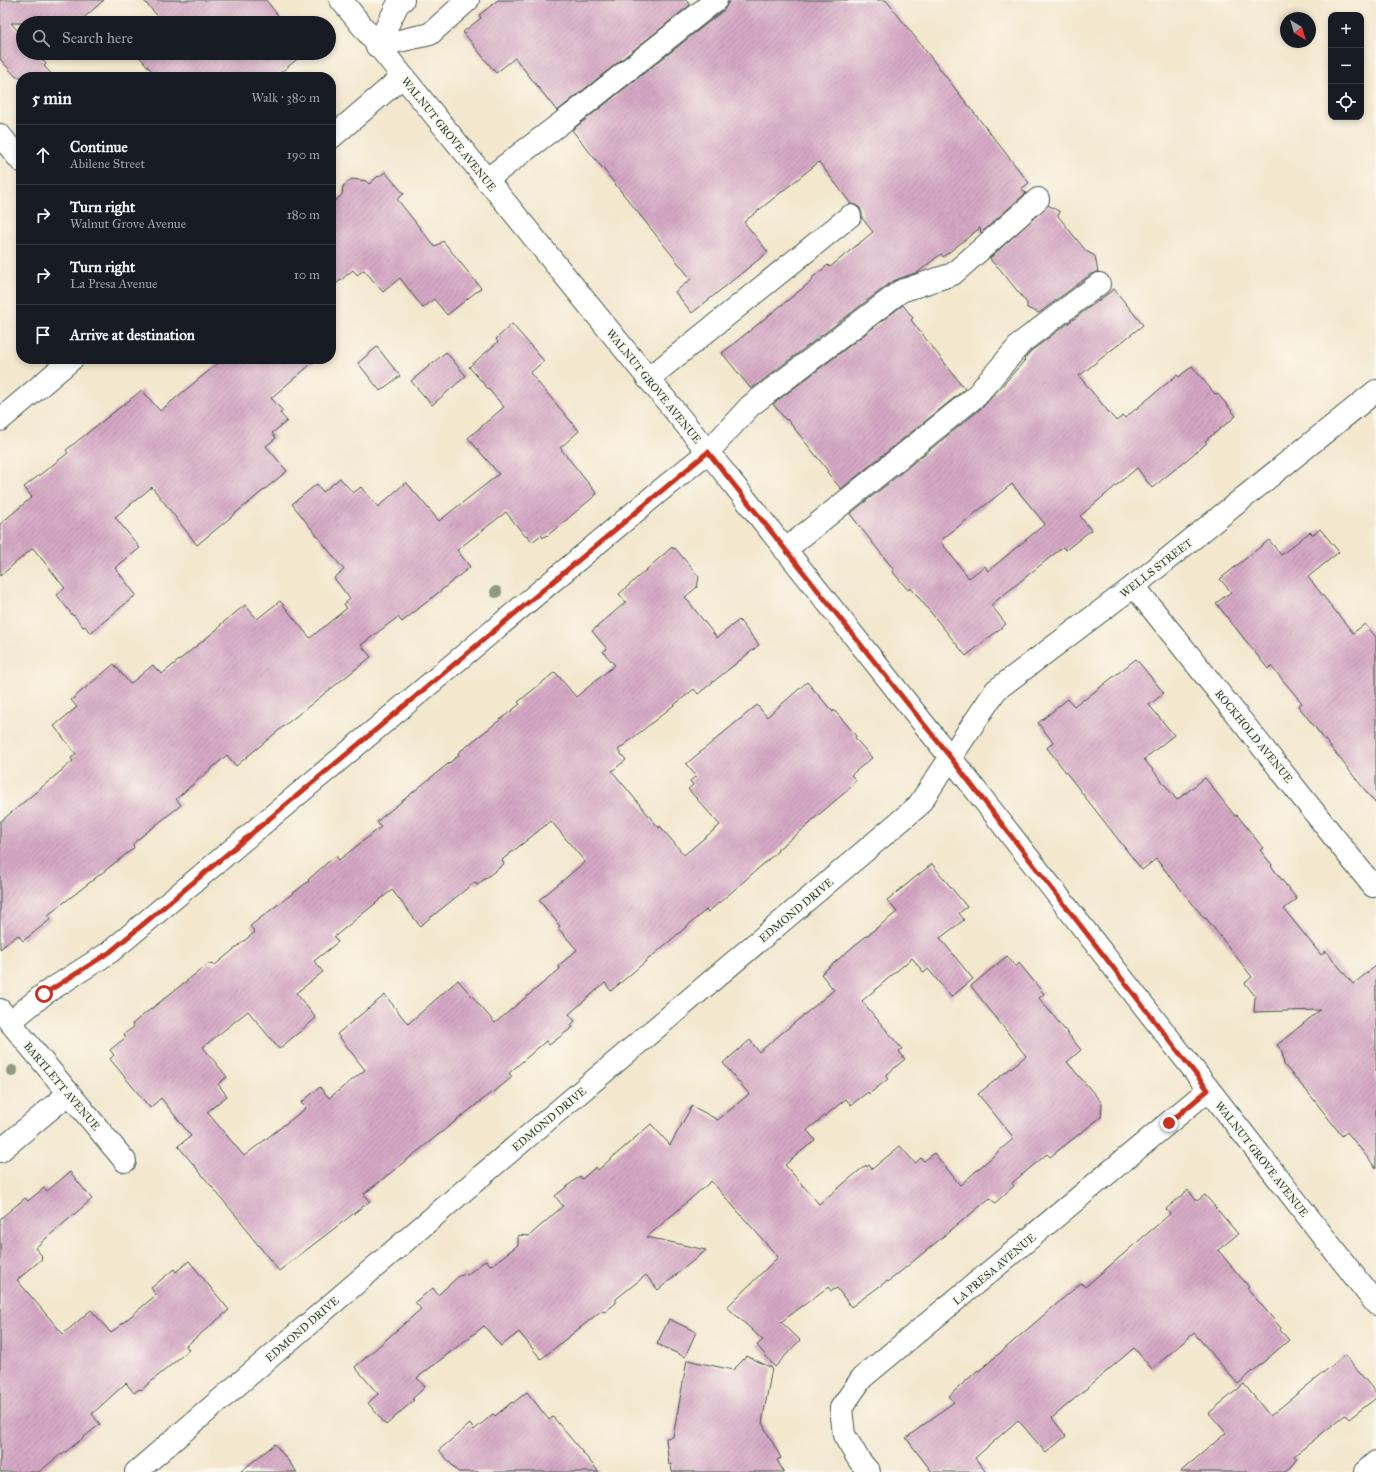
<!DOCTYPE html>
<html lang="en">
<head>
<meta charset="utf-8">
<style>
	:root { --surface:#171b24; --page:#242831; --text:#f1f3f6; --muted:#9ea1a6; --line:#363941 }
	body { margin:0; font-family:"IM FELL Great Primer",serif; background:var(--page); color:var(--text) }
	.controls { position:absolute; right:12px; top:12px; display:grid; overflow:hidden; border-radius:8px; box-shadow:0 2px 6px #0003 }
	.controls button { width:36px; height:36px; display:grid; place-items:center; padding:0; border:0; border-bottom:1px solid var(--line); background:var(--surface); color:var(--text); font:20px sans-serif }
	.compass { position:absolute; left:1280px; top:12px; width:36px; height:36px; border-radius:50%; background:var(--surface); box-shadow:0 2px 6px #0003; rotate:142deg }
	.stop { position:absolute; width:12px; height:12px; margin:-9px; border:3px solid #c8321e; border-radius:50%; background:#fff }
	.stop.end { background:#c8321e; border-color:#fff; box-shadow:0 1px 4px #0008 }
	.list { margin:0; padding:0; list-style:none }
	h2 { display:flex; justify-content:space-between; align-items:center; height:52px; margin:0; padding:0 16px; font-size:17px }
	h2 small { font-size:13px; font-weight:400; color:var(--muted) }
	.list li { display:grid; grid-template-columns:26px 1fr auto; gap:12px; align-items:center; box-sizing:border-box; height:60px; padding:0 16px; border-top:1px solid var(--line) }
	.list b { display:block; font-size:15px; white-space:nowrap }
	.list p { margin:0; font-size:13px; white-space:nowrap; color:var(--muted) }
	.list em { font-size:13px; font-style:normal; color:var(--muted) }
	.icon { flex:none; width:22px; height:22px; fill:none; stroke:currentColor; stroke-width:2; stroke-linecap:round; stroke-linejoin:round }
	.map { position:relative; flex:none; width:1376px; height:1472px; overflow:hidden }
	.search { position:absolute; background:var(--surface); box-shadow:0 2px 6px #0003; left:16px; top:16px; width:320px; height:44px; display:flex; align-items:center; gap:10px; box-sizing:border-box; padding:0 14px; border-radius:22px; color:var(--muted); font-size:15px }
	.panel { position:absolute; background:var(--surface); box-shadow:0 2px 6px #0003; left:16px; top:72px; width:320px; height:292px; border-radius:16px }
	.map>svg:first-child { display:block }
	.building { fill:url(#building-hatch); fill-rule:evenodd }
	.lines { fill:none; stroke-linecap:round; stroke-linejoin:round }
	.minor-casing { stroke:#3f564b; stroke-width:24 }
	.major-casing { stroke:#3f564b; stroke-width:24 }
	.minor { stroke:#fff; stroke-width:22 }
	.major { stroke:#fff; stroke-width:22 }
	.tree { fill:#8d9b82 }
	.route { stroke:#c8321e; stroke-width:5 }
	.labels { text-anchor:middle; stroke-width:3; stroke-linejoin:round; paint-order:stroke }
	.street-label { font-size:11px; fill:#1f3d34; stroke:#fbf7ec }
</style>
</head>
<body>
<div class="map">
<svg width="1376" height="1472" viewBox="0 0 1376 1472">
	<defs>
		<pattern id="building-hatch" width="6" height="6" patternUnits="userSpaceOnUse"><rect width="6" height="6" fill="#d5a8c5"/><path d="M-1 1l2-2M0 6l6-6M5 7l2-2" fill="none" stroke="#ac8aa1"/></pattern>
	</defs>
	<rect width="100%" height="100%" fill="#fbf7ec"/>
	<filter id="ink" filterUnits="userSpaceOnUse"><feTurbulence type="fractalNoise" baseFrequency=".025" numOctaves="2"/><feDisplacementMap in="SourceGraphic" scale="8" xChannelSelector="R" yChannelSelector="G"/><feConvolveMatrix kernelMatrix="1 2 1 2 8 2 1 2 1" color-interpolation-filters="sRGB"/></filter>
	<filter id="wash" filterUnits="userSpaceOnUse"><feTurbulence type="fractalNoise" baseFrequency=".012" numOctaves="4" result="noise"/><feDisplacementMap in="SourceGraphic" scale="16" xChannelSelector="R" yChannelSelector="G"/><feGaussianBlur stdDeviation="0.9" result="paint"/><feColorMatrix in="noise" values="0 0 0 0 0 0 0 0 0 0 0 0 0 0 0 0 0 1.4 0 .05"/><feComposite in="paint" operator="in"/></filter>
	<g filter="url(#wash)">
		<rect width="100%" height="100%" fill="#f3e7ce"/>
		<g id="blocks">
			<!-- building -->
			<g class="building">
				<path d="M 0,0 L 104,0 L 78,23 L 11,23 L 23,37 L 23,53 L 37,53 L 46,64 L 44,66 L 54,77 L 16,77 L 0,59 Z"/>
				<path d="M 143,0 L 266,0 L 284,23 L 164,23 Z"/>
				<path d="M 498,0 L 686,0 L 690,5 L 557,111 L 515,58 L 496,73 L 463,32 L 481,18 L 479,15 Z"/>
				<path d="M 731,0 L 886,0 L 1029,183 L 1021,189 L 1026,193 L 981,233 L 980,228 L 943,257 L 941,254 L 918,272 L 893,281 L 751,389 L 722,353 L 813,280 L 812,278 L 828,265 L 830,267 L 873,232 L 862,218 L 862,214 L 860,208 L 855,205 L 851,204 L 819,162 L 744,222 L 768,252 L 692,313 L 675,292 L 691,279 L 572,130 L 724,10 L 728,3 Z"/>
				<path d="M 136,53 L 305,53 L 275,77 L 157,77 Z"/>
				<path d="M 385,172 L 404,194 L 397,199 L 435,247 L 443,241 L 481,288 L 447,315 L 434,299 L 423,308 L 400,278 L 383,292 L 364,270 L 357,275 L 353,270 L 331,288 L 331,204 L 342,195 L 343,186 L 352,179 L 366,181 L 369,184 L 378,176 L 379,177 Z"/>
				<path d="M 1048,205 L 1060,212 L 1058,216 L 1086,251 L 1095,256 L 1098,272 L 1091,274 L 1039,313 L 1027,308 L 1027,303 L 999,268 L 992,262 L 990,258 Z"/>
				<path d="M 1114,289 L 1143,325 L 1079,376 L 1116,421 L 1123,416 L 1125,418 L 1177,375 L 1179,377 L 1192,366 L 1215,394 L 1217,393 L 1236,416 L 1205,441 L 1207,443 L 1152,488 L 1137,468 L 1080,516 L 1091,530 L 1066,550 L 1063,547 L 991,605 L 1006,624 L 966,656 L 911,588 L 908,590 L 892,571 L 894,570 L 850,514 L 983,407 L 1025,360 L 1024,359 L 1031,351 ZM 1012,484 L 1045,524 L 988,571 L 985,566 L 969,578 L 940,541 Z"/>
				<path d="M 903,305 L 913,318 L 911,320 L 965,389 L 841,489 L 827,472 L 828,471 L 787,419 L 786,420 L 773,404 Z"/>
				<path d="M 512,324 L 544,361 L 530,373 L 579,431 L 560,448 L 597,494 L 547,536 L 546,535 L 543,538 L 541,535 L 532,542 L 527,535 L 525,536 L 506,512 L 457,550 L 470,567 L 402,622 L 398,617 L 361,645 L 371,657 L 290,721 L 236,766 L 227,755 L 176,799 L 181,805 L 137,840 L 133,844 L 134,848 L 48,915 L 51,919 L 23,941 L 18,935 L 0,949 L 0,822 L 73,761 L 71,758 L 76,754 L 54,726 L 77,707 L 71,700 L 114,664 L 130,684 L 153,665 L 159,672 L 160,671 L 162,674 L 221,626 L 220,625 L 245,605 L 257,619 L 280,601 L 310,638 L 347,608 L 344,604 L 350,599 L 334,578 L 344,570 L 292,504 L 317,484 L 323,492 L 340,478 L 353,493 L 361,487 L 378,507 L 406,482 L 439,521 L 499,474 L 468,438 L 504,407 L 469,367 L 498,342 L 496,339 Z"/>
				<path d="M 377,347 L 400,376 L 380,391 L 358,363 Z"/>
				<path d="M 446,352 L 466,376 L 432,405 L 411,381 Z"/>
				<path d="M 223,359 L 317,359 L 271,398 L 283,411 L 280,413 L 287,421 L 272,433 L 276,438 L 266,446 L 287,471 L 197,545 L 152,487 L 115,517 L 140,548 L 115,568 L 136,595 L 90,633 L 85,626 L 83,627 L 74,615 L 73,616 L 57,595 L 65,588 L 33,548 L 0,576 L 0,524 L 32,497 L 24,487 L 68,453 L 66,450 L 142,390 L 160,411 Z"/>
				<path d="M 1320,529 L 1339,552 L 1308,577 L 1353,633 L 1365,624 L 1376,637 L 1376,804 L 1298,706 L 1302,703 L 1271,666 L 1268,669 L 1216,603 L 1231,592 L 1220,579 L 1269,540 L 1281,555 L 1310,532 L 1313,535 Z"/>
				<path d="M 672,547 L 673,549 L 675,548 L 699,577 L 697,587 L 685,597 L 717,638 L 739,620 L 759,645 L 698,694 L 694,689 L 618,750 L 626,760 L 612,771 L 659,828 L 660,826 L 684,855 L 720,825 L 688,789 L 693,785 L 690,781 L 696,776 L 686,764 L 757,705 L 767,717 L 807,682 L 833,712 L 834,710 L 848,726 L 856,736 L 855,738 L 872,758 L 851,775 L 856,780 L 849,789 L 810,822 L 811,823 L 777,850 L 778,851 L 726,897 L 708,912 L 706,910 L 611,991 L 605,983 L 569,1014 L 575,1021 L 571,1025 L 573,1027 L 549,1045 L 546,1041 L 509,1073 L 512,1077 L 493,1093 L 492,1092 L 364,1194 L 370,1201 L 279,1271 L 246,1230 L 247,1229 L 178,1146 L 191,1136 L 161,1098 L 150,1108 L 110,1059 L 114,1055 L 110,1050 L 126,1037 L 124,1034 L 134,1027 L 132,1024 L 208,964 L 215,965 L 255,932 L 250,926 L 309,881 L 308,880 L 328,862 L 336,856 L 339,860 L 381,827 L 377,822 L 381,818 L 459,755 L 458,753 L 520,704 L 518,702 L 555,672 L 576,697 L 615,665 L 603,652 L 607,649 L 592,631 L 626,602 L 619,594 ZM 551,821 L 585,862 L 539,900 L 560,926 L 558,928 L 577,950 L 558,966 L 560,969 L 495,1023 L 458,980 L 408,1024 L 385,995 L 337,1034 L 365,1070 L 329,1098 L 320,1087 L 301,1103 L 306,1108 L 244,1156 L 207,1112 L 227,1096 L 218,1084 L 227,1077 L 203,1047 L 248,1011 L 279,1049 L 316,1018 L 296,993 L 323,972 L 314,961 L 338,942 L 334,937 L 392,890 L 420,926 L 475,882 L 477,885 L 504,864 L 502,860 Z"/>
				<path d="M 1136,659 L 1164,693 L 1149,705 L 1174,735 L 1144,759 L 1177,800 L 1205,778 L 1235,816 L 1237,815 L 1263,848 L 1260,850 L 1272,865 L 1271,866 L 1297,899 L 1284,909 L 1321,955 L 1326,951 L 1353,984 L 1376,966 L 1376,1168 L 1347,1132 L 1342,1136 L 1311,1096 L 1284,1065 L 1282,1051 L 1277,1045 L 1320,1010 L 1254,1012 L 1255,996 L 1245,983 L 1252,977 L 1206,918 L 1205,919 L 1156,859 L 1142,870 L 1047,748 L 1053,742 L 1038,723 L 1068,699 L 1074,706 L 1083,699 L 1084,700 Z"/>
				<path d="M 932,864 L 967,907 L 959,913 L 964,920 L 940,938 L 973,979 L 951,997 L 928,969 L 924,973 L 912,958 L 862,1001 L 902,1049 L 899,1051 L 905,1059 L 885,1076 L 888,1079 L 869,1094 L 868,1092 L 851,1105 L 846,1099 L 807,1130 L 815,1140 L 785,1165 L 819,1204 L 866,1165 L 867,1167 L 869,1165 L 872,1169 L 900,1146 L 915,1163 L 921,1158 L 924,1161 L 934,1153 L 960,1185 L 1014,1138 L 978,1094 L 1026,1056 L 971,986 L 1007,956 L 1016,967 L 1019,963 L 1044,994 L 1039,998 L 1081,1050 L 1067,1062 L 1102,1103 L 1101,1117 L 1050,1157 L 1047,1154 L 1012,1183 L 1014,1186 L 995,1203 L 990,1198 L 888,1282 L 887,1281 L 851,1307 L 837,1288 L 831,1291 L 828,1287 L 781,1322 L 800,1340 L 775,1367 L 757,1345 L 763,1340 L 727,1307 L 778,1257 L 711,1181 L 647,1237 L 706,1250 L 658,1290 L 646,1275 L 616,1299 L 616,1303 L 605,1312 L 601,1311 L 541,1359 L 519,1332 L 501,1346 L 484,1326 L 417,1378 L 425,1387 L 412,1399 L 414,1400 L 386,1425 L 368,1403 L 378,1394 L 355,1367 L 421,1309 L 415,1302 L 433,1288 L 438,1295 L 460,1275 L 461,1276 L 465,1273 L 467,1275 L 486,1260 L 490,1265 L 491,1264 L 492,1265 L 518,1245 L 518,1235 L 529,1236 L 563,1206 L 555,1196 L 580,1176 L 582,1179 L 596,1167 L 598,1170 L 651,1124 L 670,1145 L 692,1106 L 718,1120 L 749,1094 L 723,1063 L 750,1040 L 759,1052 L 834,990 L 821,974 L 855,945 L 897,912 L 887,900 Z"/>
				<path d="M 70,1172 L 92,1199 L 35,1248 L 42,1256 L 41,1257 L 42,1259 L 17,1280 L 63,1334 L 91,1310 L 111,1333 L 156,1295 L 151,1288 L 174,1269 L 176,1272 L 189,1261 L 229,1310 L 186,1346 L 189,1350 L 141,1390 L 139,1389 L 134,1393 L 126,1383 L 92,1414 L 100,1424 L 62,1455 L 61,1454 L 39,1472 L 0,1472 L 0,1219 L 25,1198 L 28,1201 L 44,1188 L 47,1191 Z"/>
				<path d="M 1188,1190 L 1197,1201 L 1205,1195 L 1238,1234 L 1218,1250 L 1249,1287 L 1247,1288 L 1281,1328 L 1280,1330 L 1289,1340 L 1238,1384 L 1194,1333 L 1152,1369 L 1134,1348 L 1052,1418 L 1066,1436 L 1046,1453 L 1018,1420 L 975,1458 L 986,1472 L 932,1472 L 906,1438 L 954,1402 L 949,1396 L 978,1370 L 979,1371 L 1081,1283 L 1085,1287 L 1170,1214 L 1166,1209 Z"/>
				<path d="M 669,1319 L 696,1332 L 685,1357 L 657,1344 Z"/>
				<path d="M 1345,1355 L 1376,1393 L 1376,1398 L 1349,1419 L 1345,1415 L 1294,1456 L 1297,1459 L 1286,1472 L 1180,1472 L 1226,1433 L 1209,1413 L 1244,1384 L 1270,1416 Z"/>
				<path d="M 747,1356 L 772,1368 L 762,1423 L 781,1458 L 777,1460 L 784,1472 L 672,1472 L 671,1464 L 669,1465 L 666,1438 L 673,1437 L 687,1360 L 733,1370 Z"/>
				<path d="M 527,1392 L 549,1420 L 553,1417 L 599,1472 L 458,1472 L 439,1450 L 470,1424 L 474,1430 L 493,1414 L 495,1416 L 512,1402 L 513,1403 Z"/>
				<path d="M 275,1444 L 297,1472 L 240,1472 Z"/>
			</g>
		</g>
	</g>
	<g filter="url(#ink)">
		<use href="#blocks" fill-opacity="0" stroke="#3f564b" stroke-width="1"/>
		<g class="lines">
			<defs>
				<g id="minor">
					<path d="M 377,46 L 430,34 L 468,0"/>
					<path d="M 377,46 L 398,4 L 403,0"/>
					<path d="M 0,135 L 21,161"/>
					<path d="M 331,138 L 402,77"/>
					<path d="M 486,180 L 569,117 L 716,0"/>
					<path d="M 648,379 L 850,216"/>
					<path d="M 0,420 L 72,359"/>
					<path d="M 785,550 L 975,397 L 1022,342 L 1099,284"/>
					<path d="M 1134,586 L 1373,886"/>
					<path d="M 0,1010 L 125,1161"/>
					<path d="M 10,1022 L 44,994 L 110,952 L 661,490 L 708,452 L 750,406 L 901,291 L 953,274 L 1038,199"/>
					<path d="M 0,1151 L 68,1094"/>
					<path d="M 136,1472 L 467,1188 L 918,806 L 996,690 L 1134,586 L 1376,391"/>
					<path d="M 869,1472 L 859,1460 L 844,1435 L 841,1408 L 862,1378 L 1208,1090"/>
					<path d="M 1365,1472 L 1376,1462"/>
				</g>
				<path id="major" d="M 341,0 L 708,452 L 950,757 L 1376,1304"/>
			</defs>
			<!-- minor casing -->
			<use href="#minor" class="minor-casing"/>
			<!-- major casing -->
			<use href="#major" class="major-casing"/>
			<!-- minor -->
			<use href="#minor" class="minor"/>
			<!-- major -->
			<use href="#major" class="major"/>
		</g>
		<!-- trees -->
		<g class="tree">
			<circle cx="496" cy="592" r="6"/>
			<circle cx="12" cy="1071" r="6"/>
		</g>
	</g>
	<g class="lines" filter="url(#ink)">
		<!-- route -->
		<path class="route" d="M 44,994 L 110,952 L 708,452 L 950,757 L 1208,1090 L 1169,1123"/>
	</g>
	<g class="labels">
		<!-- street labels -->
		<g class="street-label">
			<text transform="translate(449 134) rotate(51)" y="4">WALNUT GROVE AVENUE</text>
			<text transform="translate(654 386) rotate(51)" y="4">WALNUT GROVE AVENUE</text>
			<text transform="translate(1156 568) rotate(-38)" y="4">WELLS STREET</text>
			<text transform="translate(1254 736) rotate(51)" y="4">ROCKHOLD AVENUE</text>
			<text transform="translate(796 910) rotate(-40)" y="4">EDMOND DRIVE</text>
			<text transform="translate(62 1086) rotate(50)" y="4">BARTLETT AVENUE</text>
			<text transform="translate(549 1119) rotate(-40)" y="4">EDMOND DRIVE</text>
			<text transform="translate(1262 1159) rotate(52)" y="4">WALNUT GROVE AVENUE</text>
			<text transform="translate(994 1269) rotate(-40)" y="4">LA PRESA AVENUE</text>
			<text transform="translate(302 1329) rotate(-41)" y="4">EDMOND DRIVE</text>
		</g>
	</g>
</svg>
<div class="controls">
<button>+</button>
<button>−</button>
<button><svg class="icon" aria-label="locate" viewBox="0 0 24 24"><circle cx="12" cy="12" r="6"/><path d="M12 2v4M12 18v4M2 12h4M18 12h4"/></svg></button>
</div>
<svg class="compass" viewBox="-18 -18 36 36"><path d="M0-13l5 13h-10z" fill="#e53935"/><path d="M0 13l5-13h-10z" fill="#9ea1a6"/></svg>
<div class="stop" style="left:44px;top:994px"></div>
<div class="stop end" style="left:1169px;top:1123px"></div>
<div class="search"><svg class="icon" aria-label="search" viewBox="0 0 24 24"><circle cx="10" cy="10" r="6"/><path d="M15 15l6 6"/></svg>Search here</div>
<section class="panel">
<h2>5 min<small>Walk · 380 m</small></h2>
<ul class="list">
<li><svg class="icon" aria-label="ahead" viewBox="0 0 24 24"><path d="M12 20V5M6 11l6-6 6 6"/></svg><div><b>Continue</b><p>Abilene Street</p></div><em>190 m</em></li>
<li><svg class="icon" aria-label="right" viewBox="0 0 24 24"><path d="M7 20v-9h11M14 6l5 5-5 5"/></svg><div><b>Turn right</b><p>Walnut Grove Avenue</p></div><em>180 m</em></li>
<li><svg class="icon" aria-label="right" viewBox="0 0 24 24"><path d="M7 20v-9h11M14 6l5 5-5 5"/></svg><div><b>Turn right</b><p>La Presa Avenue</p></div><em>10 m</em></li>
<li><svg class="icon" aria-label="arrive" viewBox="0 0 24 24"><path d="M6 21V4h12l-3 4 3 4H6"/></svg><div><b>Arrive at destination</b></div></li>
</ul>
</section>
</div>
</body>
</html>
